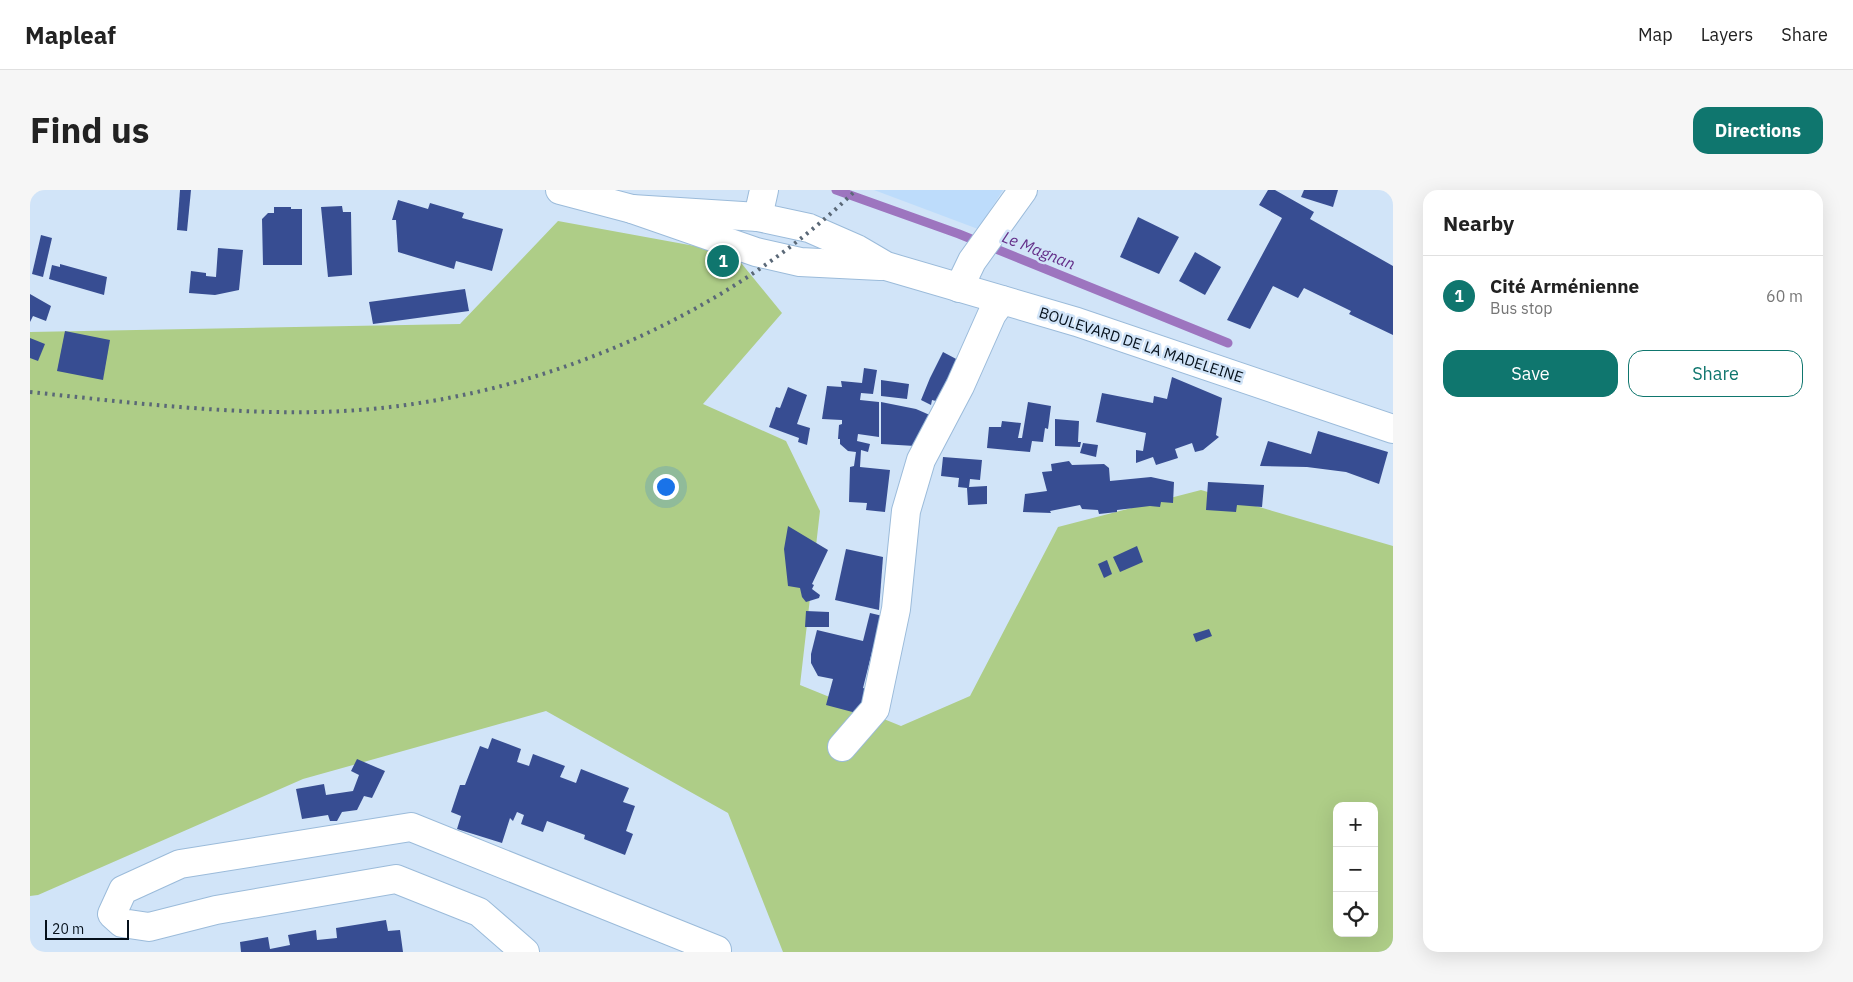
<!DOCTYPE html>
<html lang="en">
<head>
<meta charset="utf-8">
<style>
	:root { --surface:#fff; --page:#f6f6f6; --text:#222; --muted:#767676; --line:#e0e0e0; --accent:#0f766e }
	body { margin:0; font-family:"IBM Plex Sans",sans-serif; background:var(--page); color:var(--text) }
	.controls { position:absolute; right:15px; bottom:15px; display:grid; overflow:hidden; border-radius:10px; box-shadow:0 5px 20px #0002 }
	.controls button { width:45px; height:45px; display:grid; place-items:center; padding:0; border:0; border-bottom:1px solid var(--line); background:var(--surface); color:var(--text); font:25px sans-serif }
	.scale { position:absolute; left:15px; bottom:12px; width:84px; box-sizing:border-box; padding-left:5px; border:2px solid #05101b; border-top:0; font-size:14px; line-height:18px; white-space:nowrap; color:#05101b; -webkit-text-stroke:4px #d1e4f8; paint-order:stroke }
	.you { position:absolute; left:635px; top:296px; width:18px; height:18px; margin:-12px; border:4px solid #fff; border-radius:50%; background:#1a73e8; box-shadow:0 0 0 8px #1a73e833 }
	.badge { display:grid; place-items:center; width:32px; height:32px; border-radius:50%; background:var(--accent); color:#fff; font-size:16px; font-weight:700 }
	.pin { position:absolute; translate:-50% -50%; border:2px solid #fff; box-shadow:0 1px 5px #0006 }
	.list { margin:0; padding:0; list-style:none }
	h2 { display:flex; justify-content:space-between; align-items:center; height:65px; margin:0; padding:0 20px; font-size:21px }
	h2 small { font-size:16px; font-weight:400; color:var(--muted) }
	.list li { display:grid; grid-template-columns:32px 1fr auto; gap:15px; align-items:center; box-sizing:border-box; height:80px; padding:0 20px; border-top:1px solid var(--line) }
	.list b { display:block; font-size:19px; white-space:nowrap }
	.list p { margin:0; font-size:16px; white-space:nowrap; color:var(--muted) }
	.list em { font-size:16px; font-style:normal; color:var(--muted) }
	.actions { display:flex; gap:10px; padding:15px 20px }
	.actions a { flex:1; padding:11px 0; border:1px solid var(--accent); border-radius:15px; text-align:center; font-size:18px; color:var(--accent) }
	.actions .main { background:var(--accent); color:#fff }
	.icon { flex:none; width:28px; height:28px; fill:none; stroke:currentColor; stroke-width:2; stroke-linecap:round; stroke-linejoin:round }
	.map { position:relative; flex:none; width:1363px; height:762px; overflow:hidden; border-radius:15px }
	header { display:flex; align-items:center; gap:30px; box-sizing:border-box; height:70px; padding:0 25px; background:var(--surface); border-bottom:1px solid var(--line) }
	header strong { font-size:24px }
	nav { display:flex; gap:28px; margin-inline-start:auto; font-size:18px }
	.intro { display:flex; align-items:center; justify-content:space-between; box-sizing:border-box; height:120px; padding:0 30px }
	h1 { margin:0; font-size:35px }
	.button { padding:12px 22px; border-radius:15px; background:var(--accent); color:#fff; font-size:18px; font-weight:700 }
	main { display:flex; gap:30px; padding:0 30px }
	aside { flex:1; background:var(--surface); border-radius:15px; box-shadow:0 5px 20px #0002 }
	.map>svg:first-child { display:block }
	.built { fill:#bddcfb }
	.green { fill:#aecd87; fill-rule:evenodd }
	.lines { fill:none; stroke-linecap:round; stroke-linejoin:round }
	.stream { stroke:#9d75bf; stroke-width:9 }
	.building { fill:#374d92 }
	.minor-casing { stroke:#9bbbda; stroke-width:30 }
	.minor { stroke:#fff; stroke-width:28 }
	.rail { stroke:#5a6877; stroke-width:4; stroke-dasharray:2.5 5; stroke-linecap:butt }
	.labels { text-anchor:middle; stroke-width:5; stroke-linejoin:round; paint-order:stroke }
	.street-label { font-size:15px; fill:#05101b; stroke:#d1e4f8 }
	.water-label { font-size:16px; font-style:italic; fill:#642f89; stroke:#d1e4f8 }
</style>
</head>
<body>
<header>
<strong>Mapleaf</strong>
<nav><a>Map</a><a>Layers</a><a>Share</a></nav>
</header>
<div class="intro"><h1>Find us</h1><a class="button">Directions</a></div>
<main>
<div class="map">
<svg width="1363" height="762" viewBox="0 0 1363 762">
	<rect width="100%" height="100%" fill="#d1e4f8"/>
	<!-- built -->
	<path class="built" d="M 844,0 L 973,0 L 948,39 Z"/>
	<!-- green -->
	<path class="green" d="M 528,31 L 703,63 L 752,123 L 673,214 L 756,251 L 790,321 L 770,495 L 871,536 L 940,506 L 1028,337 L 1171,300 L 1363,356 L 1363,762 L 753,762 L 698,623 L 516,521 L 273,589 L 8,705 L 0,706 L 0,142 L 430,134 ZM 1307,616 L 1344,616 L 1344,743 L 1307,743 Z"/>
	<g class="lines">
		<!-- stream -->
		<path class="stream" d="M 806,0 L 929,44 L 1198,153"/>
	</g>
	<!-- building -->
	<g class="building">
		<path d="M 150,0 L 161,0 L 157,41 L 147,40 Z"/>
		<path d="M 1238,0 L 1245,0 L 1284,22 L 1280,29 L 1363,76 L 1363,145 L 1319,124 L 1321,121 L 1274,98 L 1268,108 L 1243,96 L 1220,139 L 1197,130 L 1252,28 L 1229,15 Z"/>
		<path d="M 1274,0 L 1308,0 L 1303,17 L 1271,7 Z"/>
		<path d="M 368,10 L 398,19 L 400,13 L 434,23 L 432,28 L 473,39 L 462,81 L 426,71 L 424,79 L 368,62 L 366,30 L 362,30 Z"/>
		<path d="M 312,16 L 313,22 L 321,22 L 322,85 L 298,87 L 291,17 Z"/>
		<path d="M 244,17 L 261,17 L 261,19 L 272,19 L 272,75 L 233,75 L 232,29 L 238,23 L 244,23 Z"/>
		<path d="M 1108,27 L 1149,47 L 1129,84 L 1090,67 Z"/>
		<path d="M 11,45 L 22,48 L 13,87 L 2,84 Z"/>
		<path d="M 188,58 L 213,60 L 209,100 L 185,105 L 159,103 L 161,81 L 176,83 L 176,86 L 186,87 Z"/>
		<path d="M 1165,62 L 1191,77 L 1175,105 L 1149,91 Z"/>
		<path d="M 30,74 L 77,87 L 74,105 L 19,89 L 22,75 L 30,77 Z"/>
		<path d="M 435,99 L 439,121 L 343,134 L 339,112 Z"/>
		<path d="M 0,104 L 21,116 L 16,131 L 3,126 L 0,132 Z"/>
		<path d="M 35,141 L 80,150 L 73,190 L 27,181 Z"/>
		<path d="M 0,148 L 15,154 L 8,171 L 0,168 Z"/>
		<path d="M 913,162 L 930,171 L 906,211 L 902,210 L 901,215 L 891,210 L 900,188 Z"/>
		<path d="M 834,178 L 847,180 L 843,204 L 831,203 L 830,210 L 849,212 L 849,247 L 828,244 L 827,251 L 840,254 L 838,262 L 831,260 L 830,277 L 860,280 L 855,322 L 836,320 L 837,313 L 819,312 L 820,277 L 824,276 L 826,262 L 818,261 L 810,254 L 810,249 L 808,249 L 809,235 L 812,234 L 812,230 L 792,229 L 797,196 L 812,197 L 811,191 L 832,193 Z"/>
		<path d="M 1142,187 L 1192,208 L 1186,245 L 1189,247 L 1173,260 L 1165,262 L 1162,253 L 1145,259 L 1148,268 L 1126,275 L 1123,267 L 1106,273 L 1106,260 L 1113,261 L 1116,243 L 1066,232 L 1072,203 L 1123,213 L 1124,206 L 1137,209 Z"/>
		<path d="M 851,190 L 879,194 L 877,209 L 851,206 Z"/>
		<path d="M 758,197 L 777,205 L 767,234 L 780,238 L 777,255 L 768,252 L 769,248 L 739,237 L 746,217 L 750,218 Z"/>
		<path d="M 851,212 L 886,219 L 902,226 L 885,256 L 851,254 Z"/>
		<path d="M 998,212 L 1021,216 L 1018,239 L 1015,238 L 1013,252 L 1002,251 L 1000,262 L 957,258 L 959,237 L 971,237 L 972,231 L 991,233 L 988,248 L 992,248 Z"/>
		<path d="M 1025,229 L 1049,231 L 1048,252 L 1051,252 L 1050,257 L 1025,256 Z"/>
		<path d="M 1288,241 L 1358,262 L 1349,294 L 1316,282 L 1277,277 L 1230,276 L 1238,251 L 1281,264 Z"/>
		<path d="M 1053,253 L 1068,255 L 1066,267 L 1050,263 Z"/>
		<path d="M 913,267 L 952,270 L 950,290 L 940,289 L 939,297 L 957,296 L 957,314 L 938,315 L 937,298 L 928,297 L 929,288 L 911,286 Z"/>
		<path d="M 1039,271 L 1042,275 L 1074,274 L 1079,278 L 1080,291 L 1121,287 L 1144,292 L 1143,313 L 1131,312 L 1130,317 L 1120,316 L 1087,320 L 1087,322 L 1069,324 L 1068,320 L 1052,319 L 1050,315 L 1020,321 L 1021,323 L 993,322 L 995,304 L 1017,301 L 1012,282 L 1022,281 L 1021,274 Z"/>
		<path d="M 1178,292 L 1234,295 L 1232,317 L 1207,315 L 1206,322 L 1176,320 Z"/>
		<path d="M 758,336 L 798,360 L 782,394 L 784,395 L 782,399 L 790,405 L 789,408 L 776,412 L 772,407 L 770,398 L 758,396 L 754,359 Z"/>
		<path d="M 1107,356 L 1113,372 L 1090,382 L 1083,367 Z"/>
		<path d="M 816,359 L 853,367 L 849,420 L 805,410 Z"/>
		<path d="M 1077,370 L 1082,384 L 1074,388 L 1068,374 Z"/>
		<path d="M 776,421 L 799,422 L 799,437 L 775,437 Z"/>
		<path d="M 840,423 L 857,427 L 850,455 L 844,454 L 833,498 L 836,499 L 830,524 L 796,515 L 803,489 L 788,486 L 781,473 L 781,464 L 787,440 L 833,451 Z"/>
		<path d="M 1179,439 L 1182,446 L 1166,452 L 1163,444 Z"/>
		<path d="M 462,548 L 491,559 L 487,572 L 499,576 L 503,564 L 535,576 L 530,587 L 546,593 L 551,579 L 599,598 L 593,612 L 605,616 L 596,641 L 603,644 L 595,665 L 554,649 L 555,645 L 517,631 L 513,642 L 491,634 L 494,625 L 487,622 L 483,631 L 480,628 L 472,653 L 427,639 L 431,626 L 421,622 L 430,595 L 435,595 L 450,556 L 458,559 Z"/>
		<path d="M 327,569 L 355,581 L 342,608 L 334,606 L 327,620 L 312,622 L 307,631 L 300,631 L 298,625 L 272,629 L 266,599 L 294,594 L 296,605 L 323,601 L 329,585 L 321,581 Z"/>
		<path d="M 356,730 L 358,741 L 370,740 L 373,762 L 211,762 L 210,752 L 238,747 L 240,759 L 260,755 L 258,745 L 286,740 L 287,750 L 307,748 L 306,738 Z"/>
	</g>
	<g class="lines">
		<defs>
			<g id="minor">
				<path d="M 530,0 L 602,19 L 726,62 L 770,72 L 850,76"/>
				<path d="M 602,19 L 728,27 L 779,38 L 827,59 L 856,76 L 1047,132 L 1363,239"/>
				<path d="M 728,27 L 734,0"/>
				<path d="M 929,98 L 942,71 L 993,0"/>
				<path d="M 812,557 L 845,519 L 866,419 L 876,321 L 891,270 L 930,196 L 962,124 L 972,110"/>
				<path d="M 495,762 L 449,722 L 366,689 L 186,720 L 119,737 L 92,733 L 82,724 L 93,700 L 150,674 L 381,637 L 687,760"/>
			</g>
		</defs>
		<!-- minor casing -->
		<use href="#minor" class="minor-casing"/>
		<!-- minor -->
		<use href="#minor" class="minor"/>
		<!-- rail -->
		<path class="rail" d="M 0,202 C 95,212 192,224 288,222 C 482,218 687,136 826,0"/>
	</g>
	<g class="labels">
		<!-- street labels -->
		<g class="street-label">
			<text transform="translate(1111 155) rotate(18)" y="5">BOULEVARD DE LA MADELEINE</text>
		</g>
		<!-- water labels -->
		<g class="water-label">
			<text transform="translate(1009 60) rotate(22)" y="6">Le Magnan</text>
		</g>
	</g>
</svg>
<div class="controls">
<button>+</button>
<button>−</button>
<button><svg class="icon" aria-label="locate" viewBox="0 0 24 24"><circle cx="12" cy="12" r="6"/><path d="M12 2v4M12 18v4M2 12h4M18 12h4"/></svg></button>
</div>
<div class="scale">20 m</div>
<div class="you"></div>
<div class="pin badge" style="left:693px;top:71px">1</div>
</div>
<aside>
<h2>Nearby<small></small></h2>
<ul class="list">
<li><span class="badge">1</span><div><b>Cité Arménienne</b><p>Bus stop</p></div><em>60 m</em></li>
</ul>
<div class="actions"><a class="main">Save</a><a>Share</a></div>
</aside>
</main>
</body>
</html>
